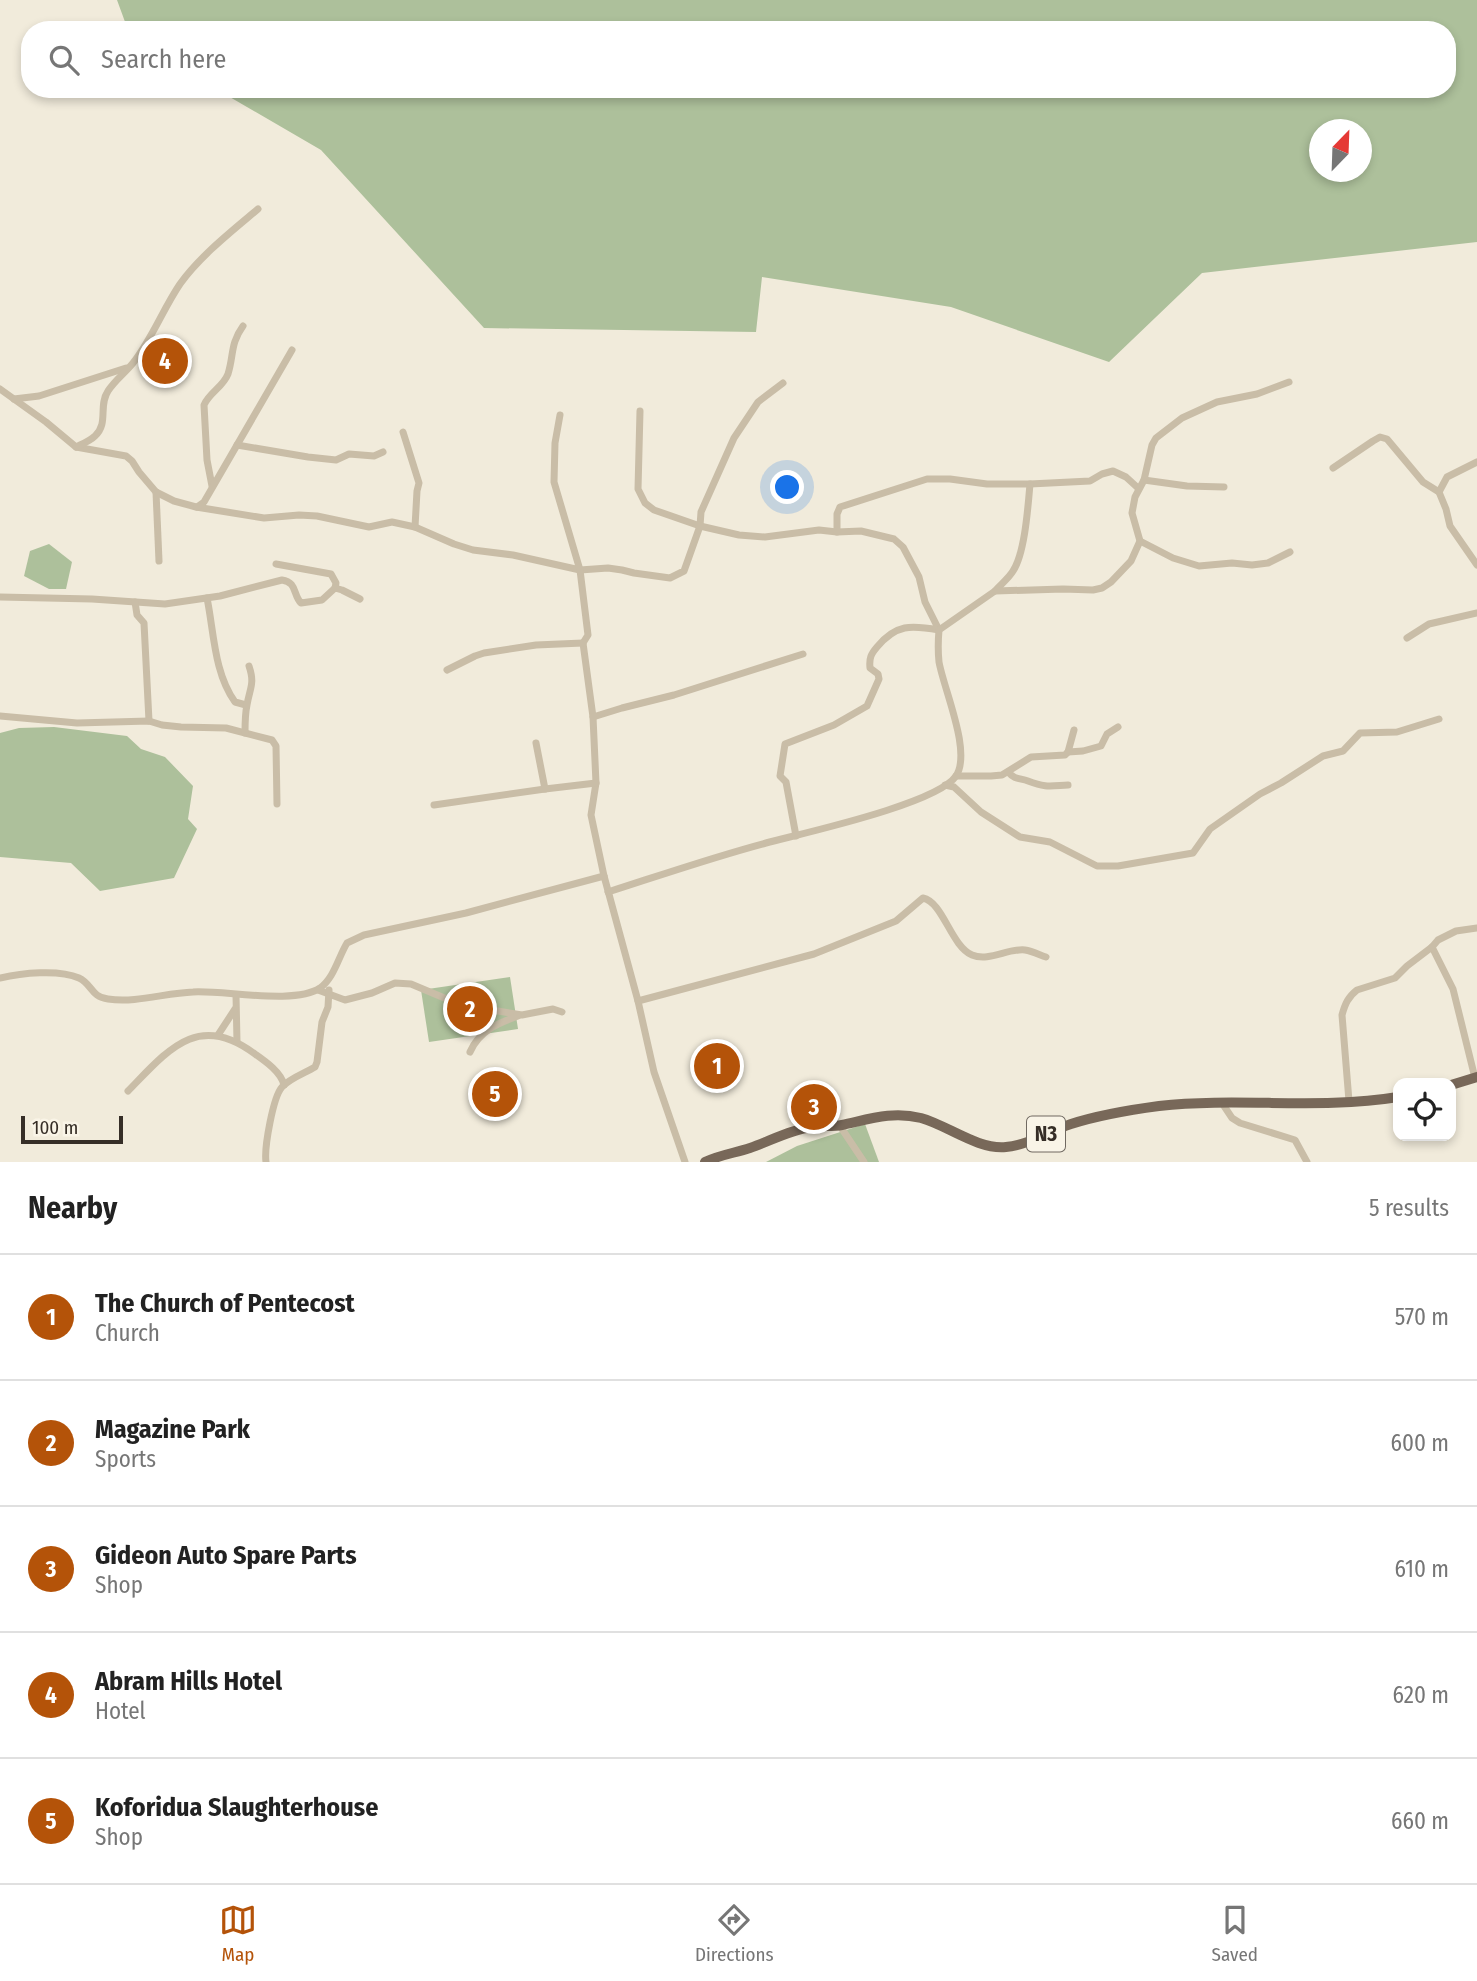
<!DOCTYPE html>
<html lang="en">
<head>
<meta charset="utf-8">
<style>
	:root { --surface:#fff; --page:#f2f2f2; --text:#222; --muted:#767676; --line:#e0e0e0; --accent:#b45309 }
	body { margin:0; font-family:"Fira Sans Condensed",sans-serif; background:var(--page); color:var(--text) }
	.controls { position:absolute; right:21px; bottom:21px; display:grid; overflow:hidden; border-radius:14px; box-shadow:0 4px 10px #0003 }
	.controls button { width:63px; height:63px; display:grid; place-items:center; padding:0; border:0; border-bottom:2px solid var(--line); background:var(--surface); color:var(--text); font:35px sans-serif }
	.compass { position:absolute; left:1309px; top:119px; width:63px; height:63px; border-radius:50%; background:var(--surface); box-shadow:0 4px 10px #0003; rotate:23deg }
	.scale { position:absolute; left:21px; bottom:18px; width:102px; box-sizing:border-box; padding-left:7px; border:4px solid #362e27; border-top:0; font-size:19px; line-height:24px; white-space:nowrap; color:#362e27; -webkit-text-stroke:5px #f9f4e7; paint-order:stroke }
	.you { position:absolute; left:788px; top:488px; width:24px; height:24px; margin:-18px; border:5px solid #fff; border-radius:50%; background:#1a73e8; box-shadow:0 0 0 10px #1a73e833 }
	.badge { display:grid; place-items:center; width:46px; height:46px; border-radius:50%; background:var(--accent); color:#fff; font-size:23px; font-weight:700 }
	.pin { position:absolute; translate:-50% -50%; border:4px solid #fff; box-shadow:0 2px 7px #0006 }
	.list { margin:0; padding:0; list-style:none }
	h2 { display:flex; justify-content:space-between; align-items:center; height:91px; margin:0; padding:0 28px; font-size:30px }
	h2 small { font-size:23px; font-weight:400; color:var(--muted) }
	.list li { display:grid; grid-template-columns:46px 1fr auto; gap:21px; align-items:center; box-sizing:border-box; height:126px; padding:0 28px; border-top:2px solid var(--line) }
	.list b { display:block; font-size:26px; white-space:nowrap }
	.list p { margin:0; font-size:23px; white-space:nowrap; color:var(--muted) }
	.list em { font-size:23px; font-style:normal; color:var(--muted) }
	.icon { flex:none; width:38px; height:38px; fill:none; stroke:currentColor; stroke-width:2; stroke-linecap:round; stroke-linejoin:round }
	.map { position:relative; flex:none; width:1477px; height:1162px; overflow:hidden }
	.search { position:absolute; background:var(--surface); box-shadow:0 4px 10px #0003; left:21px; right:21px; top:21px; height:77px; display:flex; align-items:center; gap:18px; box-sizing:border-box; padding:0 24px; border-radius:28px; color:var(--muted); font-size:26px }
	.sheet { height:721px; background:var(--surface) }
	nav { display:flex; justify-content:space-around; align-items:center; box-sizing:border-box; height:98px; border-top:2px solid var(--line); background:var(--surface); font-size:19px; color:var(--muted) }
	nav a { display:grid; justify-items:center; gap:4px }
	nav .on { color:var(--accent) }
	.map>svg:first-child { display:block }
	.green { fill:#adc09b; fill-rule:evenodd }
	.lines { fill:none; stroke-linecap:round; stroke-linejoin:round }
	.street { stroke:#c9bda7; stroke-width:7 }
	.primary { stroke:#786859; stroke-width:10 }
	.labels { text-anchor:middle; stroke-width:5; stroke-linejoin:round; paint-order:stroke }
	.shield { fill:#f9f4e7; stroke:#706961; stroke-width:2 }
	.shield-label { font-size:21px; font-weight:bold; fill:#362e27 }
</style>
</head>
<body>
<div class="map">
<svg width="1477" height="1162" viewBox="0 0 1477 1162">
	<rect width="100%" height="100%" fill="#f1ebdb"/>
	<!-- green -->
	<g class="green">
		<path d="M 117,0 L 1477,0 L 1477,242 L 1202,273 L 1109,362 L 951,307 L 762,277 L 756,332 L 484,328 L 321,150 L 216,89 L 1447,89 L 1447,30 L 128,30 ZM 1320,130 L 1362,130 L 1362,172 L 1320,172 Z"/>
		<path d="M 49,544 L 72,562 L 66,589 L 49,589 L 24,576 L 30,551 Z"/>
		<path d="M 54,727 L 127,736 L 141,749 L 165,757 L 193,786 L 188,819 L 197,829 L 174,878 L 100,891 L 71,863 L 0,857 L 0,733 L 19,728 Z"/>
		<path d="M 510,977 L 518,1029 L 429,1042 L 421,990 Z"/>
		<path d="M 865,1124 L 879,1162 L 766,1162 L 797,1146 Z"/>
	</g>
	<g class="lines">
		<!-- street -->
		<g class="street">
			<path d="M 0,389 L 46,422 L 76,447 L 126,456 L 132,461 L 139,472 L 156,492 L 174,501 L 196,507 L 264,518 L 299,515 L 317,516 L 369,527 L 392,522 L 415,527 L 454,544 L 473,550 L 513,555 L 580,570 L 608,568 L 622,570 L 634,573 L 670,578 L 684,571 L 700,526 L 701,512 L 734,438 L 758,402 L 783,383"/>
			<path d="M 14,399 L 39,396 L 126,368"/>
			<path d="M 640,411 L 638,489 L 645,503 L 654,510 L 700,526 L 739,535 L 765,537 L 819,530 L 837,532 L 861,531 L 894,539 L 903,547 L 919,577 L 925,602 L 939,630"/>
			<path d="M 560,415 L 555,443 L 554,482 L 580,570 L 588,635 L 583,643 L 593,717 L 596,783 L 591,815 L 604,876 L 638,1001 L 654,1072 L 685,1162"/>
			<path d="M 403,432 L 419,483 L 417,491 L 415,527"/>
			<path d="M 237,445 L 308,457 L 336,460 L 349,454 L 374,456 L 383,452"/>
			<path d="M 76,447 C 82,444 90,441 95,436 C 109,423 98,406 108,391 C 115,380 125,373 133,363 C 152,339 163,309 180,284 C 200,256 232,231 258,209"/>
			<path d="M 1333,468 L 1373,441 L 1380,437 L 1387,439 L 1423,482 L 1439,492 L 1446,509 L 1450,526 L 1477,565"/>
			<path d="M 1144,480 L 1187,486 L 1224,487"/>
			<path d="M 212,486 L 207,460 L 204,405 C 209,393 223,387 228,374 C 234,355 230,344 243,326"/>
			<path d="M 156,492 L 159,561"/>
			<path d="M 1439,492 L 1447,477 L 1477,462"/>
			<path d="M 197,507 L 204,502 L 292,350"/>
			<path d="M 837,532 L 837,514 L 840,507 L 927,479 L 950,479 L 987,484 L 1030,484 L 1090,481 L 1102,474 L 1113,471 L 1126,477 L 1138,488"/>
			<path d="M 1140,541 L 1173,558 L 1199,566 L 1232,563 L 1252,565 L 1268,563 L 1290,552"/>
			<path d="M 276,564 L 331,574 L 336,583 L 335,588"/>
			<path d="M 995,591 C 1000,585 1009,578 1013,571 C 1025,553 1028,506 1030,484"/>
			<path d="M 0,597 L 92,599 L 165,604 L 220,596 L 282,580 C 297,582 293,595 301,603 L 322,600 L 335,588 L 342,590 L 360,599"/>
			<path d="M 207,598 C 214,632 214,673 235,702 L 246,705"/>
			<path d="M 135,602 L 137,615 L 144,623 L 149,721"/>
			<path d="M 1407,638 L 1429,624 L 1477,613"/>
			<path d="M 447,670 L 475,656 L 484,653 L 536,645 L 583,643"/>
			<path d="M 0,716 L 77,723 L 149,721 L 162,725 L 181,727 L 226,728 L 272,740 L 276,746 L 277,804"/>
			<path d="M 593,717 L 622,708 L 674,695 L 803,654"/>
			<path d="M 245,733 C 245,724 245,714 247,705 C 250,687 255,684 249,666"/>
			<path d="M 536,743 L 545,789"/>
			<path d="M 1068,752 L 1083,751 L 1101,746 L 1107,734 L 1118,727"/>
			<path d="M 1008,772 C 1015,780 1020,778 1028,781 C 1046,788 1050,786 1068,785"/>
			<path d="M 956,776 L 991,776 L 1002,775 L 1031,757 L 1065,755 L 1068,752 L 1074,730"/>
			<path d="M 945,785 L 954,787 L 981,812 L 1020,837 L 1050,842 L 1097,866 L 1118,866 L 1193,853 L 1210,829 L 1260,794 L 1281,783 L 1323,756 L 1343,751 L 1360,733 L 1397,732 L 1439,719"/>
			<path d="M 434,805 L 545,789 L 596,783"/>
			<path d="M 796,836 L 786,782 L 780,776 L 785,744 L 834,725 L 867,706 L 879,679 L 878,674 L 870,668 C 869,658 871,654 877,647 C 896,624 911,625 939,630"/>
			<path d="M 608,892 C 661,875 713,857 766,843 C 803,833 937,804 956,776 C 972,752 944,690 939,662 C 938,652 938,641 939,630 L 995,591 L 1063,589 L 1093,590 L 1102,588 L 1111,582 L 1131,561 L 1140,541 L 1132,513 L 1135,497 L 1144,480 L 1152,445 L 1156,438 L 1182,418 L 1217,402 L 1257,394 L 1289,382"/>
			<path d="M 1432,947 L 1453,989 L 1475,1078"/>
			<path d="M 0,978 C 21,973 59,969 79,978 C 92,984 91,997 108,999 C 137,1003 165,993 193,992 C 224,990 295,1005 320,988 C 334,978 338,958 347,943 L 364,935 L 466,913 L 604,876"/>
			<path d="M 318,990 L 345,1000 L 372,993 L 395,983 L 411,984 L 461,1005 L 522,1015 L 553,1009 L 562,1012"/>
			<path d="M 236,995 L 237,1042"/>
			<path d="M 638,1001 L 814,954 L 896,921 L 923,898 C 943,902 951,946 972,955 C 989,962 1008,948 1025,950 C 1032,951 1040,955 1046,957"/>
			<path d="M 218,1035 L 235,1009"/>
			<path d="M 470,1052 C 479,1031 498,1023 518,1016"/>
			<path d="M 128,1091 C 168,1050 198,1011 255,1054 C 265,1061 281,1072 284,1085"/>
			<path d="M 1349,1101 L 1342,1015 C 1345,1004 1348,997 1357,990 L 1395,978 L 1407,966 L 1432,947 L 1438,940 L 1456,931 L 1477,928"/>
			<path d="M 1222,1103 L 1232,1118 L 1240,1123 L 1295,1140 L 1307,1162"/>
			<path d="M 840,1126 L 864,1162"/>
			<path d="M 266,1162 C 264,1148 273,1097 282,1087 C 290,1078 305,1073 315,1067 L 317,1062 L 322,1022 L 328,1007 L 329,990"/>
		</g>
		<!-- primary -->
		<g class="primary">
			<path d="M 1451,1085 L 1477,1077"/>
			<path d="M 705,1162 C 719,1155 735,1153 750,1148 C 770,1141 790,1130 811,1127 C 821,1125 832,1127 842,1125 C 870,1119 892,1111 921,1118 C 947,1125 978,1150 1006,1147 C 1029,1145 1049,1131 1071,1124 C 1099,1115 1129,1110 1159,1106 C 1239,1097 1319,1110 1398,1097"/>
		</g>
	</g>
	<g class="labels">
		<!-- shield labels -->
		<rect class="shield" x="1027" y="1116.5" width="38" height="35" rx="5"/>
		<g class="shield-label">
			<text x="1046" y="1141">N3</text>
		</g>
	</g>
</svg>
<div class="controls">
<button><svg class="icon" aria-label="locate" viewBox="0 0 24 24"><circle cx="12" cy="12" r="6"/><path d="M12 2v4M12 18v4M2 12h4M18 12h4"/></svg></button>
</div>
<svg class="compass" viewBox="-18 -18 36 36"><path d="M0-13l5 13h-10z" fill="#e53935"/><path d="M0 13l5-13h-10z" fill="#767676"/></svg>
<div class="scale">100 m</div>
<div class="you"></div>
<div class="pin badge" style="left:717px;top:1066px">1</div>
<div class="pin badge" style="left:470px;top:1009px">2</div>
<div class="pin badge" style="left:814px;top:1107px">3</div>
<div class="pin badge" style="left:165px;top:361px">4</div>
<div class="pin badge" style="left:495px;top:1094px">5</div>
<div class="search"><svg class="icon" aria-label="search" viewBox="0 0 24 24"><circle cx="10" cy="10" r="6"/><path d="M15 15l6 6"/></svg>Search here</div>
</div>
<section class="sheet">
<h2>Nearby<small>5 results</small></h2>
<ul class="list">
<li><span class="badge">1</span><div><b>The Church of Pentecost</b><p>Church</p></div><em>570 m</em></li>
<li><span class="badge">2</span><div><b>Magazine Park</b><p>Sports</p></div><em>600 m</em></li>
<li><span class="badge">3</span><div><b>Gideon Auto Spare Parts</b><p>Shop</p></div><em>610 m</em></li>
<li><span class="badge">4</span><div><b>Abram Hills Hotel</b><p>Hotel</p></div><em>620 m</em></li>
<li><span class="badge">5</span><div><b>Koforidua Slaughterhouse</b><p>Shop</p></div><em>660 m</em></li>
</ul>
</section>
<nav>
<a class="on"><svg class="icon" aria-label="map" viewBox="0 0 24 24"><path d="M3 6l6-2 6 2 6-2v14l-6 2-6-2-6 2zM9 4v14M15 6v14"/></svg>Map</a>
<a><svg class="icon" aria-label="directions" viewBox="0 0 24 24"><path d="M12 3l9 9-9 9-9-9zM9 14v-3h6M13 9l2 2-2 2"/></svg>Directions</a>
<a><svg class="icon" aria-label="saved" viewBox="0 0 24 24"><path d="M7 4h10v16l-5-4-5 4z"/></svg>Saved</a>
</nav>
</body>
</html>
